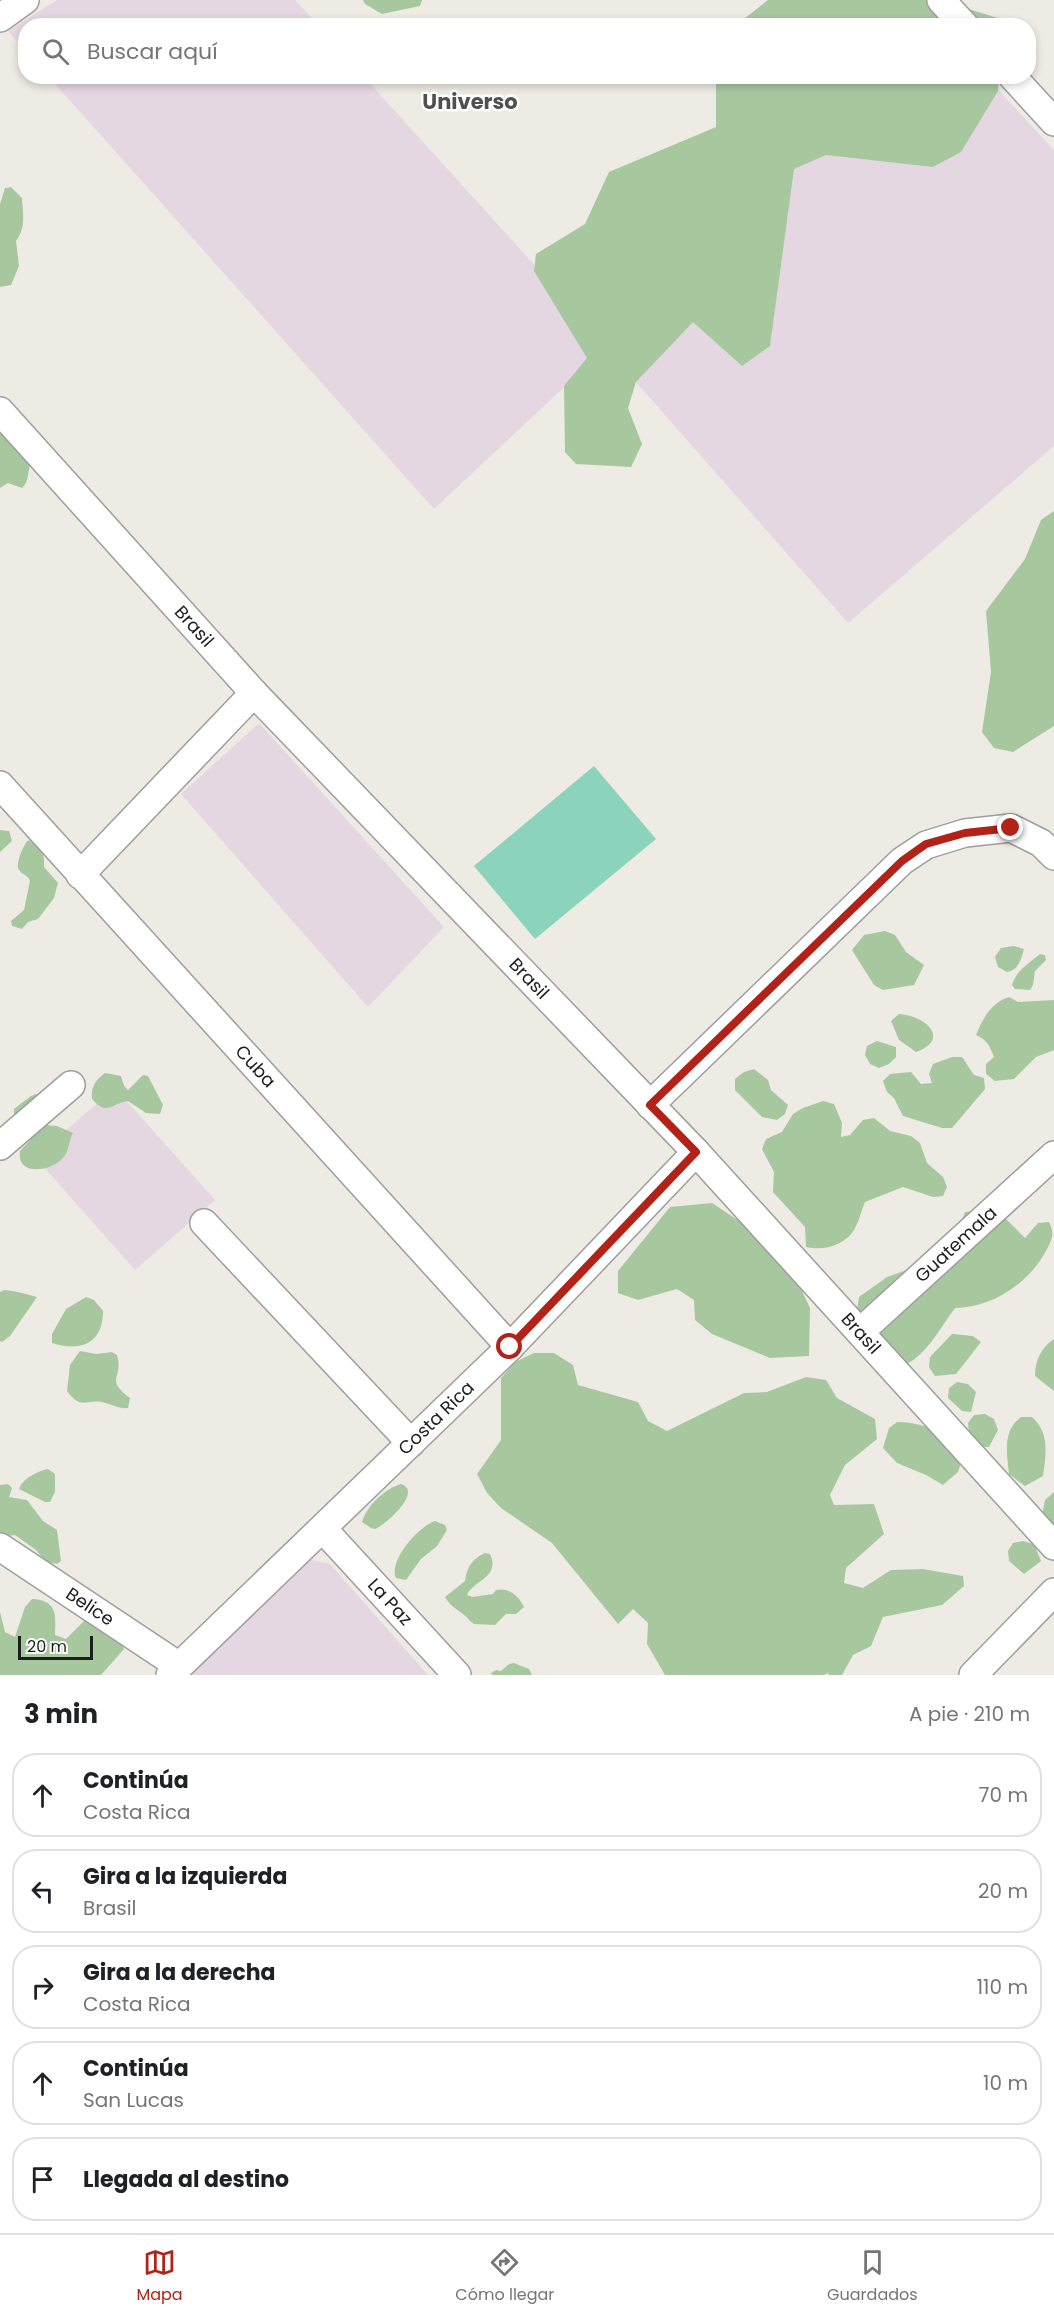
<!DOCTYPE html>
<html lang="es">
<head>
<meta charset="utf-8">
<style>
	:root { --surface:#fff; --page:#f2f2f2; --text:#202124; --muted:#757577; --line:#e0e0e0; --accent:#b32217 }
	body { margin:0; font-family:Poppins,sans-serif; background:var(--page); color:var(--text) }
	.scale { position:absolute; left:18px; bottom:15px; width:75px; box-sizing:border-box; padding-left:6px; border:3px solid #1d1d1d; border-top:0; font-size:16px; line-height:21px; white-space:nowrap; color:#1d1d1d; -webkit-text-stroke:4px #fff; paint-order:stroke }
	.stop { position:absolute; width:18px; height:18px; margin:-14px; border:4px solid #b32217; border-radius:50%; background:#fff }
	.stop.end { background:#b32217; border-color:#fff; box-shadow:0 2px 6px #0008 }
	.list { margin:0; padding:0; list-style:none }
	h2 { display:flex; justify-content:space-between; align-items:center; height:78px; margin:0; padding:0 24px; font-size:26px }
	h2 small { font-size:20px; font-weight:400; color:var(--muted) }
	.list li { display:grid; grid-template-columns:39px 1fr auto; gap:18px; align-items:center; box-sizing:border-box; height:84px; margin:0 12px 12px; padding:0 12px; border:2px solid var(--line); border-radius:24px }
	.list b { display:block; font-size:22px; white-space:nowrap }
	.list p { margin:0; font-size:20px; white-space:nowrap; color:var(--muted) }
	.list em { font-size:20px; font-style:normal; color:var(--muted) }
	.icon { flex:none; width:33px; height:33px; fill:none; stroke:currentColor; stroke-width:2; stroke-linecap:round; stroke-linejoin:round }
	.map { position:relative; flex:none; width:1054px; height:1675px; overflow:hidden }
	.search { position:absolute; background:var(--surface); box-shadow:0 3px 9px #0003; left:18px; right:18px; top:18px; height:66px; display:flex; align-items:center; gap:15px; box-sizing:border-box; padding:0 21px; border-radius:24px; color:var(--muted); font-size:22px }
	.sheet { height:558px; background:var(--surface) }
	nav { display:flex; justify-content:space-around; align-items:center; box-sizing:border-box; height:84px; border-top:2px solid var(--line); background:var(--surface); font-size:16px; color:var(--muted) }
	nav a { display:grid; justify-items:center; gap:3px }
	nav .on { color:var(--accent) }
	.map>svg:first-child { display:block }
	.industrial { fill:#e5d7e2 }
	.forest { fill:#a7c89e }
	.pitch { fill:#8bd3bc }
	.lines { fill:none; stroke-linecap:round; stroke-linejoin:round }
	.minor-casing { stroke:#9e9e9e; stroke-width:30 }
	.minor { stroke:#fff; stroke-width:27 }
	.route { stroke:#b32217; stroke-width:8 }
	.labels { text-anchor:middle; stroke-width:5; stroke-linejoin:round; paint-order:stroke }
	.street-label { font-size:18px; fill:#1d1d1d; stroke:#fff }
	.quarter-label { font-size:21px; font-weight:bold; fill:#505050; stroke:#fff }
</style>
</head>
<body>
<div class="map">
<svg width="1054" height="1675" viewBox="0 0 1054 1675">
	<rect width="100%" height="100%" fill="#edebe4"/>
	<!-- industrial -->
	<g class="industrial">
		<path d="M 57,0 L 295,0 L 318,25 L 26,26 L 25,50 L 8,31 Z"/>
		<path d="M 49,77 L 364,77 L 608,346 L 886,77 L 986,77 L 1054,150 L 1054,446 L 848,623 L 606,348 L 434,509 Z"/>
		<path d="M 259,723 L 444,927 L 368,1007 L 181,794 Z"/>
		<path d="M 115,1088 L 215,1200 L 135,1270 L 35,1157 Z"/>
		<path d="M 303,1558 L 330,1564 L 428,1675 L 187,1675 Z"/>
	</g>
	<!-- forest -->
	<g class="forest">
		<path d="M 363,0 L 422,0 L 420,6 L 382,14 L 365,4 Z"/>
		<path d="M 768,0 L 960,0 L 962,7 L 998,18 L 999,25 L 735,26 Z"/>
		<path d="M 716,77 L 999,77 L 998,91 L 961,152 L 933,167 L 826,155 L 794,169 L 770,346 L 742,366 L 693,322 L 636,382 L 628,408 L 642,444 L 631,467 L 576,464 L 565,452 L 564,386 L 587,358 L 534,271 L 536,254 L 585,224 L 609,172 L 716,127 Z"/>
		<path d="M 11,187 L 22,198 C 23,214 26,228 16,241 L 19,266 L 11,285 L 0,287 L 0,204 L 5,188 Z"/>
		<path d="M 0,429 L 33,460 C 26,468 31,480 22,488 L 8,483 L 0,488 Z"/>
		<path d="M 1054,511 L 1054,726 L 1013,752 L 994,748 L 982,732 L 991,672 L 986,611 L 1025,559 L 1041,520 Z"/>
		<path d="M 0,830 L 9,831 L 12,841 L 0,852 Z"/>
		<path d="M 31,840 C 42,846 45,856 44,867 L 58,883 L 54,898 L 38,919 L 28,922 L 22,929 L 12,926 L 11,921 L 24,910 L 30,881 C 27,874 22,875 19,870 C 15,864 23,847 27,841 Z"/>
		<path d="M 885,931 L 895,935 L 906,952 L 924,965 L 914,985 L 883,990 L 874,985 L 852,950 L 864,935 Z"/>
		<path d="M 1014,946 L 1024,949 C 1021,959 1019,970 1007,972 L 998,967 L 995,957 L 1001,948 Z"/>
		<path d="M 1040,954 L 1045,955 L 1046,960 L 1035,971 L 1033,985 L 1030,990 L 1015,989 L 1012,985 C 1016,971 1029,963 1040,954 Z"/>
		<path d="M 1009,997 L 1018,1002 L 1054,1000 L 1054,1050 L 1036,1057 L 1014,1079 L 995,1081 L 986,1074 L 986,1064 L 994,1057 C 990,1046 987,1040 976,1035 C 983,1018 991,1003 1009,997 Z"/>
		<path d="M 899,1014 C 926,1016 951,1039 916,1052 L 899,1040 L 891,1021 Z"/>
		<path d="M 877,1041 L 896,1047 L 896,1057 L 889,1064 L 879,1068 L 870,1064 L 865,1055 L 867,1046 Z"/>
		<path d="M 952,1057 L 962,1057 L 974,1075 L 984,1078 L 985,1089 L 952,1128 L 942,1128 L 903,1116 L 894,1098 L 887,1092 L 883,1081 L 890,1074 L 911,1072 L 921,1084 L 932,1083 L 929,1074 L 933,1064 Z"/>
		<path d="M 754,1069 L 768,1080 L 771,1090 L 788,1105 L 785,1114 L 777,1120 L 762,1117 L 735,1090 L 735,1079 L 744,1072 Z"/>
		<path d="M 105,1073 L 121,1076 L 124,1086 L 128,1090 L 143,1075 L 148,1076 L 163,1105 L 160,1114 L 146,1113 L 128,1101 C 111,1103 108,1117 92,1099 C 91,1086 95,1081 105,1073 Z"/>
		<path d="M 36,1094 L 42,1095 L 14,1119 L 14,1109 L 31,1096 Z"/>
		<path d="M 823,1101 L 834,1104 L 842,1123 L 841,1137 L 850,1135 L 863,1120 L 874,1118 L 890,1131 L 911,1136 L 920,1143 L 927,1163 L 943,1177 L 947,1187 L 943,1196 L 933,1197 L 903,1187 L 865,1202 C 861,1211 859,1222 854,1230 C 844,1246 823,1251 806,1247 L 805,1227 L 773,1192 L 774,1172 L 762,1149 L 766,1139 L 782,1132 L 793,1114 L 803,1108 Z"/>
		<path d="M 46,1125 L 57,1126 L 73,1133 C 68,1141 70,1151 62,1159 C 50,1172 16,1176 20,1151 L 42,1127 Z"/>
		<path d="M 712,1203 L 783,1250 L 810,1308 L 809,1356 L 770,1358 L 712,1334 L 695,1320 L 694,1300 L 677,1289 L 638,1300 L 618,1293 L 618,1271 L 670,1207 Z"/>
		<path d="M 995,1208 L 1025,1238 L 1038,1223 L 1049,1222 C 1054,1232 1053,1237 1048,1247 C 1032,1281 993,1308 955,1308 C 937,1332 918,1373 883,1368 C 876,1367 868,1361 862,1357 L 855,1323 L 859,1297 L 887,1277 L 918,1266 L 934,1245 L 958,1231 L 965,1212 Z"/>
		<path d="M 4,1290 C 16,1291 26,1294 37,1297 L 10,1336 L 2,1342 L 0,1341 L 0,1292 Z"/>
		<path d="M 86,1297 L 94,1300 L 103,1311 C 103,1344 80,1352 52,1343 L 52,1334 L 66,1309 Z"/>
		<path d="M 952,1334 L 973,1336 L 981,1342 L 956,1374 L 935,1376 L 929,1367 L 930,1357 Z"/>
		<path d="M 1054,1339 L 1054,1391 L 1035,1376 C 1035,1360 1041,1348 1054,1339 Z"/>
		<path d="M 80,1351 L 96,1354 L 112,1352 L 117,1355 C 124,1379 104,1378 130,1398 L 128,1408 C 118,1409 115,1405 105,1403 C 88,1397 82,1412 67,1391 L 70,1365 Z"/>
		<path d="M 534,1353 L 554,1353 L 573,1365 L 578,1385 L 638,1402 L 648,1421 L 667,1431 L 744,1393 L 767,1392 L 806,1377 L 826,1380 L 837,1398 L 875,1419 L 877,1439 L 845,1465 L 830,1495 L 834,1505 L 874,1504 L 884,1534 L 846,1568 L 844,1583 L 863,1588 L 891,1570 L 923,1569 L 963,1576 L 964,1586 L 942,1605 L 883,1617 L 871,1646 L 853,1655 L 842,1675 L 829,1675 L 828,1673 L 824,1675 L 665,1675 L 647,1644 L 648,1623 L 633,1609 L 618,1624 L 552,1543 L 501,1508 L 487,1493 L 477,1474 L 501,1440 L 501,1378 L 515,1362 Z"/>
		<path d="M 957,1382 L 968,1384 L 976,1392 L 971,1412 L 962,1411 L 948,1398 L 949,1388 Z"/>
		<path d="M 985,1414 L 994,1419 L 998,1430 L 989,1447 L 979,1447 L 970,1442 L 968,1423 L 974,1415 Z"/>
		<path d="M 1021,1417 L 1032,1417 C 1050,1433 1046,1454 1043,1476 L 1025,1486 L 1009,1474 C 1007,1453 1002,1431 1021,1417 Z"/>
		<path d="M 897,1422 C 933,1423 942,1434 961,1463 L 958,1472 L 943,1485 L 926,1475 L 897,1463 L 883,1448 L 889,1428 Z"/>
		<path d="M 48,1469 L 55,1474 L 55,1492 L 50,1502 L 45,1502 L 19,1489 C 22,1479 38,1471 48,1469 Z"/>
		<path d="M 8,1484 L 12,1488 L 9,1497 L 27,1500 L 43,1521 L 57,1530 L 61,1561 L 57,1564 L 46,1562 L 36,1550 L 15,1535 L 0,1537 L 0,1485 Z"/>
		<path d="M 401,1484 C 423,1491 387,1524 375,1529 L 371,1528 L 362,1522 C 366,1506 386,1488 401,1484 Z"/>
		<path d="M 1054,1492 L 1054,1529 L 1041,1520 L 1045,1500 Z"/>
		<path d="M 435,1521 L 445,1525 L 447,1530 L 437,1546 L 421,1559 L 406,1580 L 396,1578 C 388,1561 419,1526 435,1521 Z"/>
		<path d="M 1023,1541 L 1034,1544 L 1041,1561 L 1024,1574 L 1009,1561 L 1008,1551 L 1013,1543 Z"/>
		<path d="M 485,1553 L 490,1554 C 501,1577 473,1581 467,1595 L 472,1597 L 493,1594 L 496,1590 C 509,1587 519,1596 524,1607 L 516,1614 L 506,1614 L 495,1625 L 474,1624 L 470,1621 C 462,1610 452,1610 445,1597 L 465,1581 C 467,1567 472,1559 485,1553 Z"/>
		<path d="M 32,1599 C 57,1600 56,1615 55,1635 L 66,1639 L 89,1616 L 110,1621 L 124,1649 L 101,1675 L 0,1675 L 0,1612 L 5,1632 L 15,1637 L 25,1607 Z"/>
		<path d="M 514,1663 L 529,1669 L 532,1675 L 492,1675 L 491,1673 L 496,1670 L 501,1671 L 509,1664 Z"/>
	</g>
	<!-- pitch -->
	<path class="pitch" d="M 594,766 L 656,839 L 535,939 L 474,866 Z"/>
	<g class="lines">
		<defs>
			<g id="minor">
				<path d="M 941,0 L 965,26"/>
				<path d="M 0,18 L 25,0"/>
				<path d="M 1012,76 L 1054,122"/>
				<path id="s1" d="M 0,411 L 254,693 L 696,1152 L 1054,1546"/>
				<path id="s2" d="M 0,785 L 510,1347"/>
				<path d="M 80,875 L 254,693"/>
				<path d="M 650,1105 L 902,861 L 926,845 L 965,833 L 1011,828 L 1041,843 L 1054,856"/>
				<path d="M 0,1146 L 71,1085"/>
				<path d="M 204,1223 L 411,1443"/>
				<path id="s3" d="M 860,1332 L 1054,1155"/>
				<path id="s4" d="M 323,1529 L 457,1675"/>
				<path id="s5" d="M 0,1547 L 179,1666"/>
				<path id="s6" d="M 170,1675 L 510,1347 L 696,1152"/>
				<path d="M 973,1675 L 1054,1592"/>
			</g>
		</defs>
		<!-- minor casing -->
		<use href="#minor" class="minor-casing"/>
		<!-- minor -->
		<use href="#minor" class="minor"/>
	</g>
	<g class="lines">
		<!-- route -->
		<path class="route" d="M 510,1347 L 696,1152 L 650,1105 L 902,861 L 926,844 L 965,833 L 1011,828"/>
	</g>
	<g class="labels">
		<!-- street labels -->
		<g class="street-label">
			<text dy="6" stroke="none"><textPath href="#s1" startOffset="290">Brasil</textPath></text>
			<text dy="6" stroke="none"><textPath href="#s1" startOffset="776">Brasil</textPath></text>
			<text dy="6" stroke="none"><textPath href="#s2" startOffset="380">Cuba</textPath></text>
			<text dy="6" stroke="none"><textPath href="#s3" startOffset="130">Guatemala</textPath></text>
			<text dy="6" stroke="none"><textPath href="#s1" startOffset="1262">Brasil</textPath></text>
			<text dy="6" stroke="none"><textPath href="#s6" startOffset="370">Costa Rica</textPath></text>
			<text dy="6" stroke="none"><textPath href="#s4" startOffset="99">La Paz</textPath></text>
			<text dy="6" stroke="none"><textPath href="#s5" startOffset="108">Belice</textPath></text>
		</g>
		<!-- quarter labels -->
		<g class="quarter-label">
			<text x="470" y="109">Universo</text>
		</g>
	</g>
</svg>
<div class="scale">20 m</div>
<div class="stop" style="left:510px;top:1347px"></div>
<div class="stop end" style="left:1011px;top:828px"></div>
<div class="search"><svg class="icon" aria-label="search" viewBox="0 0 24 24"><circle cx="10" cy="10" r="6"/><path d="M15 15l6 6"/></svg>Buscar aquí</div>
</div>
<section class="sheet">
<h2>3 min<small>A pie · 210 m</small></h2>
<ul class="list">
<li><svg class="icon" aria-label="ahead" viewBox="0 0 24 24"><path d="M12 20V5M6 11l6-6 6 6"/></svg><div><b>Continúa</b><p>Costa Rica</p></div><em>70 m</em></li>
<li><svg class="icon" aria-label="left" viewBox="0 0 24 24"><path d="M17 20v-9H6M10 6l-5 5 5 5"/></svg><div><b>Gira a la izquierda</b><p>Brasil</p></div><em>20 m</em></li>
<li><svg class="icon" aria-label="right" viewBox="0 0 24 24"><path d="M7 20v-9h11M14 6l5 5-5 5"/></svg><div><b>Gira a la derecha</b><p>Costa Rica</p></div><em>110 m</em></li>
<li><svg class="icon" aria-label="ahead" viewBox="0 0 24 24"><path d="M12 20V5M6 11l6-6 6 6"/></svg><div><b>Continúa</b><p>San Lucas</p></div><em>10 m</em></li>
<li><svg class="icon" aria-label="arrive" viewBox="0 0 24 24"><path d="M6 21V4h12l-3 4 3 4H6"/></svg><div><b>Llegada al destino</b></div></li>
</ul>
</section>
<nav>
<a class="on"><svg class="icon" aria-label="map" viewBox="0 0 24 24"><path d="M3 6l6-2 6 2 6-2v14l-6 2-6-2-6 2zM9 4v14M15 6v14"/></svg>Mapa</a>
<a><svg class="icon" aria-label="directions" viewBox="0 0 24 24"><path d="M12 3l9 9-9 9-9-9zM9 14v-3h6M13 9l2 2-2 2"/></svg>Cómo llegar</a>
<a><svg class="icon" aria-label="saved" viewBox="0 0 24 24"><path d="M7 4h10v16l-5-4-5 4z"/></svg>Guardados</a>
</nav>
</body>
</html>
